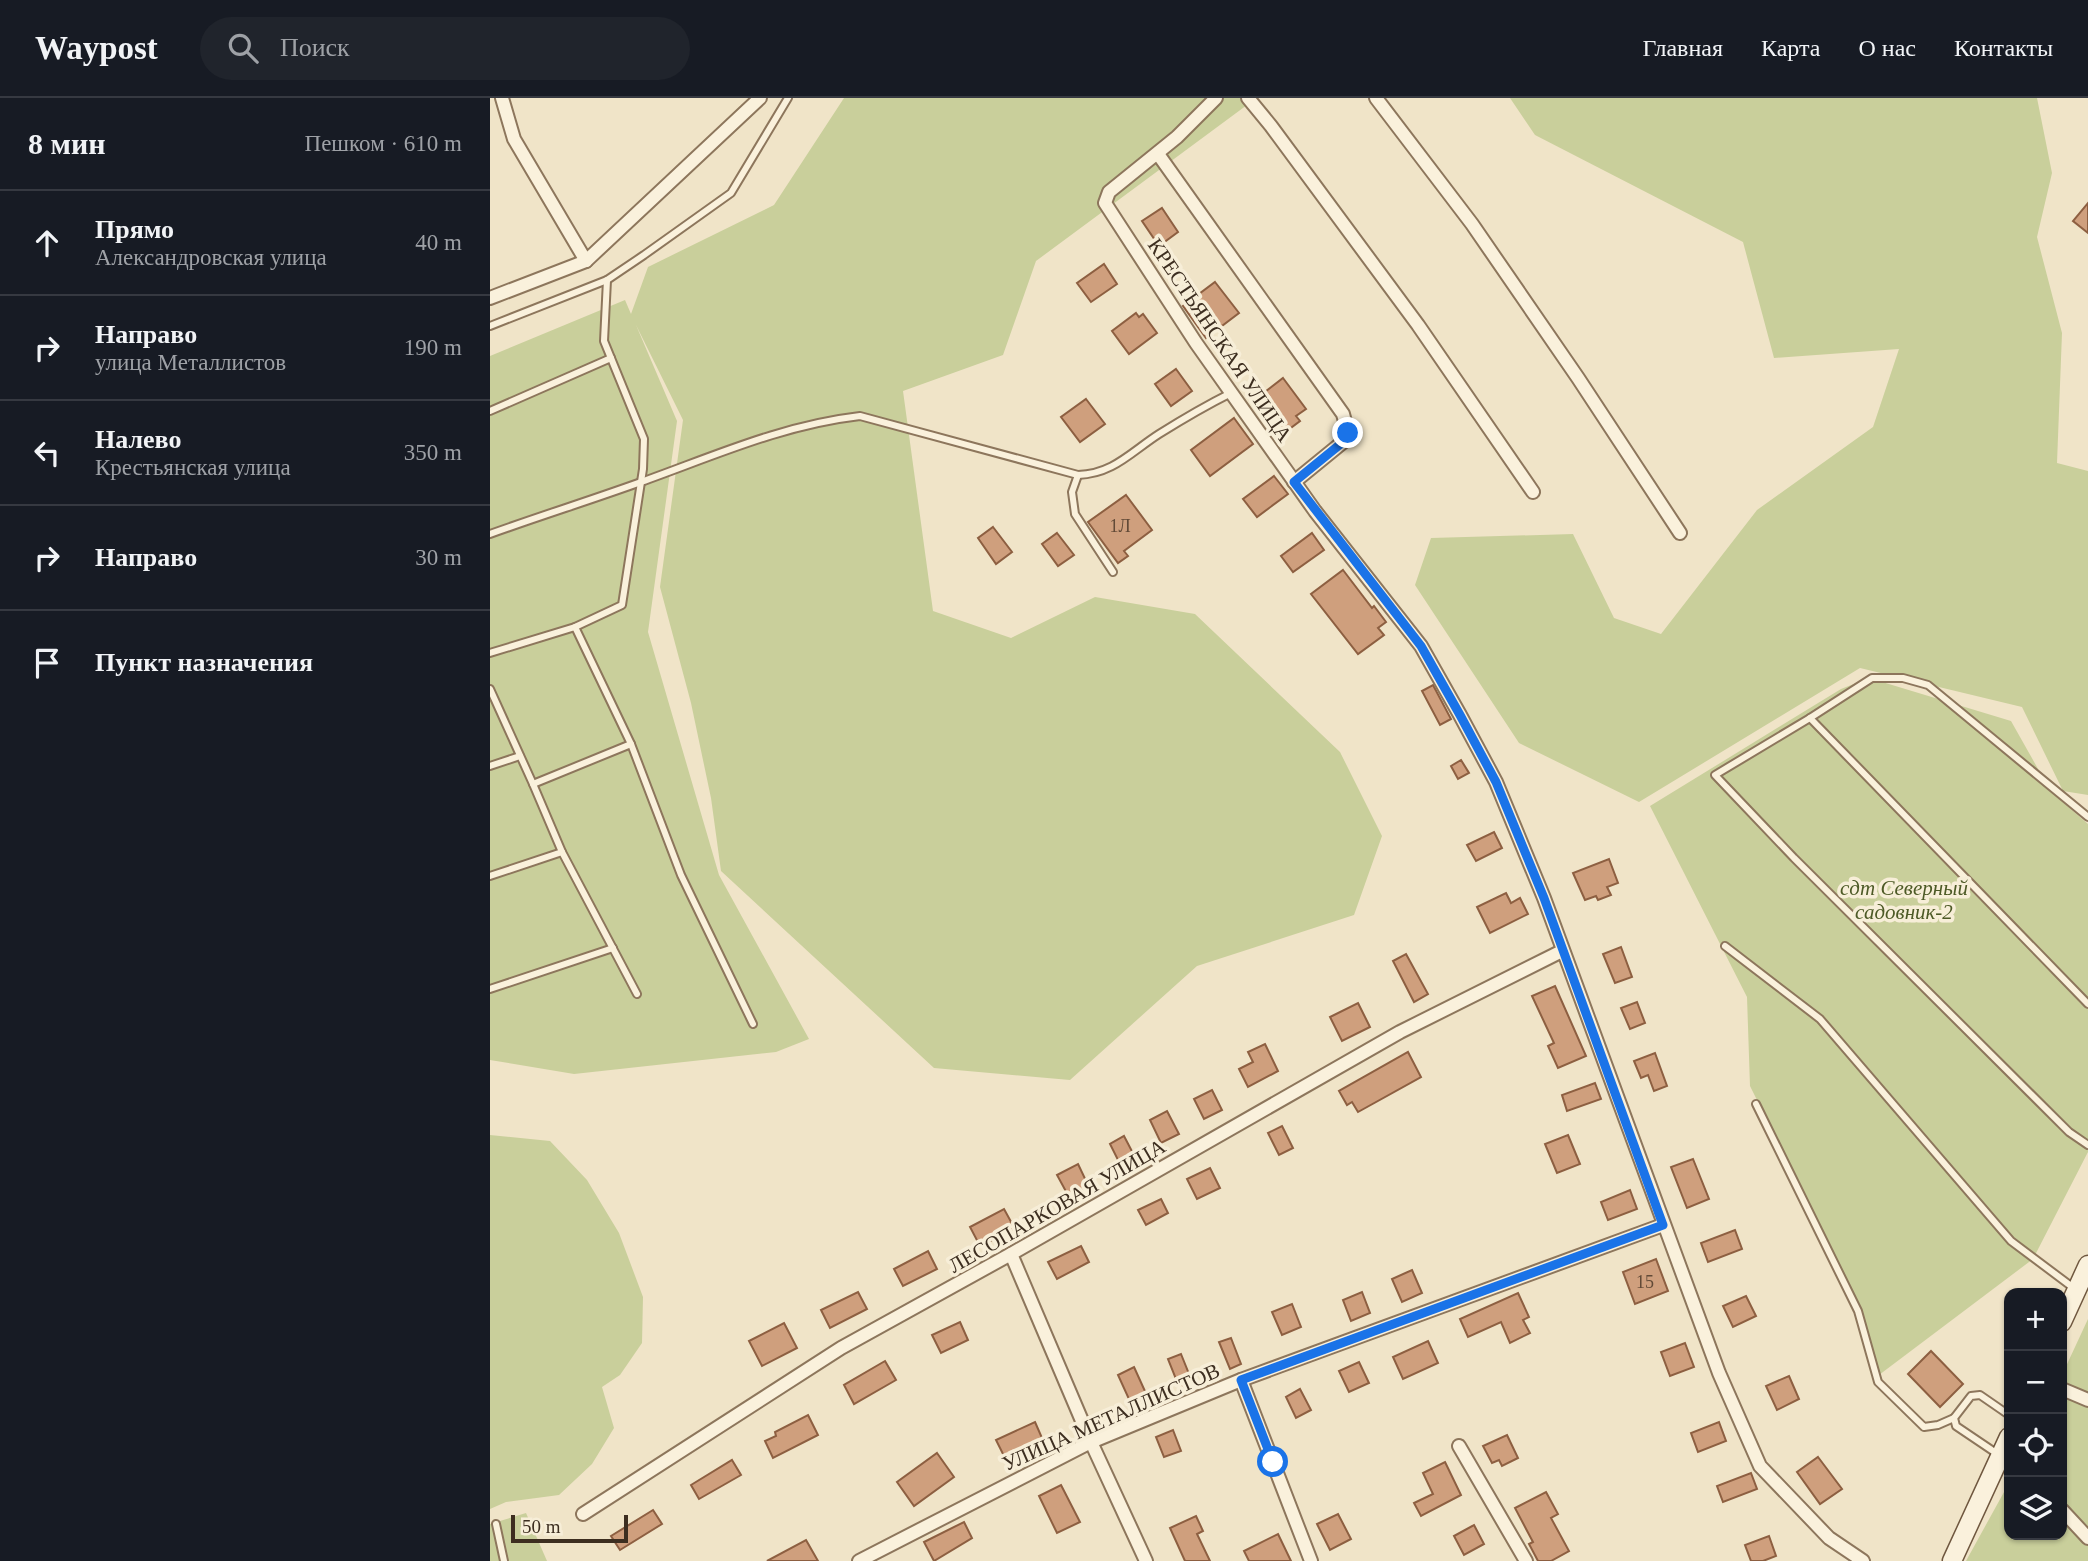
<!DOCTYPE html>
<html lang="ru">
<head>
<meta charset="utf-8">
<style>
	:root { --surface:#171b24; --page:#20242c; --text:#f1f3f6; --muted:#9ea1a6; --line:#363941 }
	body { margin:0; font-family:"Times New Roman",serif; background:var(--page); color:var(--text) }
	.controls { position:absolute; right:21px; bottom:21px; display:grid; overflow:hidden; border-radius:14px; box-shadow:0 2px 5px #0004 }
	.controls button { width:63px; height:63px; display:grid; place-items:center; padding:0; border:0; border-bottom:2px solid var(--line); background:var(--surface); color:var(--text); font:35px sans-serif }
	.scale { position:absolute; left:21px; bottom:18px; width:117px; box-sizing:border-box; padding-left:7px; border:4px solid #3d2e20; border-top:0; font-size:19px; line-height:24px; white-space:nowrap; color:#3d2e20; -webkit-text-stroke:5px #f7eed8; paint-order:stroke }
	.stop { position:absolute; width:21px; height:21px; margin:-16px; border:5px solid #1a73e8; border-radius:50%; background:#fff }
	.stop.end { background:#1a73e8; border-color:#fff; box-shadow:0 2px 7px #0008 }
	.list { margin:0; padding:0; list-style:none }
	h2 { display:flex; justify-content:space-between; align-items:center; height:91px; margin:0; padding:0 28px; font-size:30px }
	h2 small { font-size:23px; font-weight:400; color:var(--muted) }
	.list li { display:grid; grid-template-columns:46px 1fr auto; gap:21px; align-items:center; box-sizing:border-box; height:105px; padding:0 28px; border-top:2px solid var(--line) }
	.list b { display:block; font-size:26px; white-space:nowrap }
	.list p { margin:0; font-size:23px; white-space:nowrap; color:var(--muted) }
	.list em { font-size:23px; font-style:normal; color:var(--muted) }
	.icon { flex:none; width:38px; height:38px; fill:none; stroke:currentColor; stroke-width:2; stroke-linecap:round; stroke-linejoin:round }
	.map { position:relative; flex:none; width:1598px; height:1463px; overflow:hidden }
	header { display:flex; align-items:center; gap:42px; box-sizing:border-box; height:98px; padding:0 35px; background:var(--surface); border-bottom:2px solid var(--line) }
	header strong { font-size:33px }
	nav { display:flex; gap:38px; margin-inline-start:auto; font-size:24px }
	.search { width:490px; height:63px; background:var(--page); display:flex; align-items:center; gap:18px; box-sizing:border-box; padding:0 24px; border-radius:38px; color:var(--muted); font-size:26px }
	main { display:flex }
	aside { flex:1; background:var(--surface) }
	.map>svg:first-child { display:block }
	.green { fill:#c9cf9b }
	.building { fill:#cf9f7d; stroke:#8d5f41; stroke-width:2 }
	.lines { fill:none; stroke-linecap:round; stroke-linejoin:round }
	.service-casing { stroke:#8d765c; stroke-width:10 }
	.minor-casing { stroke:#8d765c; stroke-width:16 }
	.secondary-casing { stroke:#6f573f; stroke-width:21 }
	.service { stroke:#faf1dc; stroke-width:6 }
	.minor { stroke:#faf1dc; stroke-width:12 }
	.secondary { stroke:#faf1dc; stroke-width:18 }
	.route { stroke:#1a73e8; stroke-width:9 }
	.labels { text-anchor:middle; stroke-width:7; stroke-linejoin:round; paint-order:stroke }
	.number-label { font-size:18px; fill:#624a37 }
	.street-label { font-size:21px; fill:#3d2e20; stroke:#f7eed8 }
	.park-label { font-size:21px; font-style:italic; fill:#4d5a26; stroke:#f7eed8 }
</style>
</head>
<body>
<header>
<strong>Waypost</strong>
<div class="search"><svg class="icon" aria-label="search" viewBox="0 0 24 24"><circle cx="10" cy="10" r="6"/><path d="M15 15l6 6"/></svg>Поиск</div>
<nav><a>Главная</a><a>Карта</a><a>О нас</a><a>Контакты</a></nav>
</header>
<main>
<aside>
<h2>8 мин<small>Пешком · 610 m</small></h2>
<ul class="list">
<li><svg class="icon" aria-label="ahead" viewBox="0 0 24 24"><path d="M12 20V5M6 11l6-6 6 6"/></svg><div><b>Прямо</b><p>Александровская улица</p></div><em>40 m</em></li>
<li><svg class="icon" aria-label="right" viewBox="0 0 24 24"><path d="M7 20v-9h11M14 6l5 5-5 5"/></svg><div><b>Направо</b><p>улица Металлистов</p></div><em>190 m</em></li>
<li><svg class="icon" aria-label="left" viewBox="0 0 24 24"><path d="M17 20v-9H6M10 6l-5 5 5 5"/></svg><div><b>Налево</b><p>Крестьянская улица</p></div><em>350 m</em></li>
<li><svg class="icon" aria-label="right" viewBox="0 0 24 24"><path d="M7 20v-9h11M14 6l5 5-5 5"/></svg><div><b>Направо</b></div><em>30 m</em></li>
<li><svg class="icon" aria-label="arrive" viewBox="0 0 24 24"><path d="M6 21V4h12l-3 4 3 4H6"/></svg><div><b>Пункт назначения</b></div></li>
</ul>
</aside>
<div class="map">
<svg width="1598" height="1463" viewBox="0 0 1598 1463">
	<rect width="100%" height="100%" fill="#f0e4c8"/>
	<!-- green -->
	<g class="green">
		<path d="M 354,0 L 763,0 L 757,7 L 546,163 L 513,257 L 413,293 L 443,513 L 521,540 L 605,499 L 705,516 L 850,654 L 892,738 L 864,817 L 707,868 L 580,982 L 444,970 L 231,773 L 221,700 L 201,605 L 170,489 L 193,322 L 146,227 L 187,323 L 158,534 L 229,777 L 319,941 L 286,954 L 84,976 L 0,962 L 0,258 L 135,202 L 141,216 L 158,169 L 284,107 Z"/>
		<path d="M 1020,0 L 1547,0 L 1562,75 L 1547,139 L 1572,235 L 1567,365 L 1598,373 L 1598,697 L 1573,693 L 1532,609 L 1370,570 L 1149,704 L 1029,645 L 925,487 L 941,440 L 1083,436 L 1124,520 L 1171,536 L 1267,412 L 1383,329 L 1409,251 L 1284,260 L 1253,144 L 1045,37 Z"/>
		<path d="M 1379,580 L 1521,623 L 1561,694 L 1598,726 L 1598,1054 L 1543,1161 L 1389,1277 L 1372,1213 L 1260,988 L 1257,899 L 1160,708 L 1351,591 Z"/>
		<path d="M 0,1037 L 60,1043 L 97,1082 L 129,1135 L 153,1199 L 152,1245 L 130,1277 L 112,1289 L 124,1330 L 102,1366 L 69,1397 L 16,1404 L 0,1411 Z"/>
		<path d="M 1598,1221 L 1598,1463 L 1476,1463 L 1519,1385 L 1519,1437 L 1572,1437 L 1572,1277 Z"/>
		<path d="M 36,1415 L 57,1463 L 0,1463 L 0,1426 Z"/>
	</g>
	<!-- building -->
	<g class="building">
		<path d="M 1598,105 L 1598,135 L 1583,123 Z"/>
		<path d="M 672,110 L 688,134 L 669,148 L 652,123 Z"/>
		<path d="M 614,166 L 627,186 L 601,204 L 587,185 Z"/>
		<path d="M 725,184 L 749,215 L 716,240 L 693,208 Z"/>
		<path d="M 646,215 L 649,219 L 653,216 L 667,235 L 639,256 L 622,233 Z"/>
		<path d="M 686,271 L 702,293 L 681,308 L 665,286 Z"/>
		<path d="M 793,280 L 816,311 L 806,318 L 810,323 L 794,335 L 767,300 Z"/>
		<path d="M 596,301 L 615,326 L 590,344 L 571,319 Z"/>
		<path d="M 744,320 L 763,346 L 720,378 L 701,352 Z"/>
		<path d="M 784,378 L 798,396 L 767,419 L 753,401 Z"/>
		<path d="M 636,397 L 662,432 L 634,453 L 638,458 L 628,465 L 598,424 Z"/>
		<path d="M 503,429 L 522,454 L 506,466 L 488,440 Z"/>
		<path d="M 567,435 L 584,457 L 568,468 L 552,446 Z"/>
		<path d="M 822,435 L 834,452 L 803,474 L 791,458 Z"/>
		<path d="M 853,472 L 882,510 L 884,508 L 896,524 L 888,530 L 894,537 L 868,556 L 821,496 Z"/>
		<path d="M 943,587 L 961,621 L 950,627 L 932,593 Z"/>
		<path d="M 971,662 L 979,675 L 968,681 L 961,668 Z"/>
		<path d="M 1004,734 L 1012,750 L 986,763 L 977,747 Z"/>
		<path d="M 1119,761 L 1128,785 L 1117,789 L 1121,797 L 1108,802 L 1106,798 L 1095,802 L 1083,775 Z"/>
		<path d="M 1016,795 L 1021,805 L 1030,800 L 1038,816 L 1000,835 L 987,809 Z"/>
		<path d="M 1131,849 L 1142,879 L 1125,885 L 1113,856 Z"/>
		<path d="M 916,856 L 938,896 L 924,904 L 903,863 Z"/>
		<path d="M 1065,888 L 1096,958 L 1068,970 L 1058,948 L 1064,945 L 1042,898 Z"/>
		<path d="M 1147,904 L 1155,925 L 1140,931 L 1131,910 Z"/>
		<path d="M 868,905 L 880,929 L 852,943 L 840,919 Z"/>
		<path d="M 775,946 L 788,973 L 758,989 L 749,971 L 763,964 L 758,954 Z"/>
		<path d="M 918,954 L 931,979 L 868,1014 L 862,1004 L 857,1007 L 849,993 Z"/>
		<path d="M 1165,955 L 1177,988 L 1164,993 L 1158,977 L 1151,980 L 1144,963 Z"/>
		<path d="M 1105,985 L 1111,1001 L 1077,1013 L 1072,997 Z"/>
		<path d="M 722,992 L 732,1012 L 714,1021 L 704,1001 Z"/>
		<path d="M 677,1013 L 689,1036 L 671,1045 L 660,1022 Z"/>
		<path d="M 792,1028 L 803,1050 L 789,1057 L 778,1035 Z"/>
		<path d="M 1078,1037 L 1090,1066 L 1067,1075 L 1055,1046 Z"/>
		<path d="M 634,1038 L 646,1061 L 631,1068 L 620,1046 Z"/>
		<path d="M 1203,1061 L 1219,1101 L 1197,1110 L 1181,1069 Z"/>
		<path d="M 588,1066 L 599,1089 L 579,1099 L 567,1077 Z"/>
		<path d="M 720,1070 L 730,1090 L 707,1101 L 697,1081 Z"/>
		<path d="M 1140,1092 L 1147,1111 L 1118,1122 L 1111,1104 Z"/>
		<path d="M 671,1101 L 678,1115 L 656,1127 L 648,1112 Z"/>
		<path d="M 514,1111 L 525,1131 L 490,1148 L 480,1129 Z"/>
		<path d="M 1245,1132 L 1252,1151 L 1218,1164 L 1211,1145 Z"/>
		<path d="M 591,1148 L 599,1164 L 567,1181 L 558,1164 Z"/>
		<path d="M 438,1153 L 447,1171 L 413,1188 L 404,1171 Z"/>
		<path d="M 1166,1161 L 1178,1193 L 1145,1206 L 1133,1174 Z"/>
		<path d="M 922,1172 L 932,1195 L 912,1204 L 902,1181 Z"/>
		<path d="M 368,1194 L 377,1211 L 340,1230 L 331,1212 Z"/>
		<path d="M 872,1194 L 880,1215 L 861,1223 L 853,1202 Z"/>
		<path d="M 1028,1195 L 1039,1219 L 1033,1222 L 1040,1235 L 1020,1245 L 1011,1224 L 978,1239 L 970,1221 Z"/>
		<path d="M 1256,1198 L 1266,1218 L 1243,1229 L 1233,1208 Z"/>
		<path d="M 802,1206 L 811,1229 L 792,1237 L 782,1214 Z"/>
		<path d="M 470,1224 L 478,1242 L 451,1255 L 442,1237 Z"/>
		<path d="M 294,1225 L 307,1250 L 272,1268 L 259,1243 Z"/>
		<path d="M 741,1240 L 751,1266 L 740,1271 L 729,1244 Z"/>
		<path d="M 938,1243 L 948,1265 L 913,1281 L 903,1259 Z"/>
		<path d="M 1195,1245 L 1204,1269 L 1180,1278 L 1171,1254 Z"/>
		<path d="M 1441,1253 L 1473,1286 L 1450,1309 L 1418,1276 Z"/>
		<path d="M 691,1256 L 703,1286 L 690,1291 L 678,1261 Z"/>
		<path d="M 395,1263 L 406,1282 L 364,1306 L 354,1287 Z"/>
		<path d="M 869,1264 L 879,1285 L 859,1294 L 849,1273 Z"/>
		<path d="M 644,1269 L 659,1302 L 643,1310 L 628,1277 Z"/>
		<path d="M 1299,1278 L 1309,1301 L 1287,1312 L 1276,1288 Z"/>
		<path d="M 810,1291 L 821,1312 L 806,1320 L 796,1299 Z"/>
		<path d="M 318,1317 L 328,1337 L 283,1360 L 275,1343 L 286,1338 L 285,1334 Z"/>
		<path d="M 545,1324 L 552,1340 L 514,1358 L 506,1342 Z"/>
		<path d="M 1229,1324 L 1236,1343 L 1208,1354 L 1201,1335 Z"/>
		<path d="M 683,1332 L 691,1353 L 674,1359 L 666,1339 Z"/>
		<path d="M 1017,1337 L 1028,1360 L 1012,1368 L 1009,1362 L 1002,1365 L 993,1348 Z"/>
		<path d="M 447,1355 L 464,1379 L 424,1408 L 407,1384 Z"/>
		<path d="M 1328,1359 L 1352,1391 L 1330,1406 L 1307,1374 Z"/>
		<path d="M 242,1362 L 251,1377 L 209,1401 L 201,1387 Z"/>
		<path d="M 955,1364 L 971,1397 L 931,1418 L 924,1405 L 943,1396 L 933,1375 Z"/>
		<path d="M 1261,1375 L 1267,1391 L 1233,1404 L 1227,1388 Z"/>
		<path d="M 571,1387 L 590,1424 L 567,1435 L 549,1398 Z"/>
		<path d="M 1056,1394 L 1068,1416 L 1061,1420 L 1079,1453 L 1061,1463 L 1048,1463 L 1039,1446 L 1043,1444 L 1025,1410 Z"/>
		<path d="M 163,1412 L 172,1426 L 130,1452 L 121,1438 Z"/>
		<path d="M 848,1416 L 861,1441 L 840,1452 L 827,1426 Z"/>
		<path d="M 706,1418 L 713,1433 L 707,1436 L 720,1463 L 695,1463 L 680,1430 Z"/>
		<path d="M 474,1424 L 482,1440 L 444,1463 L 434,1444 Z"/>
		<path d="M 984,1427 L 994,1446 L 974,1457 L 964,1438 Z"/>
		<path d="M 788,1436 L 801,1463 L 759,1463 L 754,1453 Z"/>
		<path d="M 1279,1438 L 1286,1458 L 1273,1463 L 1261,1463 L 1255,1447 Z"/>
		<path d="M 316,1442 L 328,1463 L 277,1463 Z"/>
	</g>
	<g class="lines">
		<defs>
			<g id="service">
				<path d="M 0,228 L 117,182 L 154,157 L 241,95 L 298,0"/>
				<path d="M 0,313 L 121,260"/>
				<path d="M 588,377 L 582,394 L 585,416 L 623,474"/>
				<path d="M 0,436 C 50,418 101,402 151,384 C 224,358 292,327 370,318 L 588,377 C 623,376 641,354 669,336 C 693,321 717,307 741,295"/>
				<path d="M 85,529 L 141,646 L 43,686 L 72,754 L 147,896"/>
				<path d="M 0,555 L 85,529 L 132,507 L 153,371 L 154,341 L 114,243 L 117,182"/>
				<path d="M 0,591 L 43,686"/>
				<path d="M 1320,620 L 1598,906"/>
				<path d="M 141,646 L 191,777 L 263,926"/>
				<path d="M 0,668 L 30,658"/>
				<path d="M 1598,719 L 1438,587 L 1413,580 L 1382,580 L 1320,620 L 1225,677 L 1304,760 L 1579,1034 L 1598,1047"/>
				<path d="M 0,778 L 72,754"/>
				<path d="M 1235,848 L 1330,921 L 1521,1143 L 1585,1191"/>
				<path d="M 0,891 L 123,850"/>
				<path d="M 1266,1006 L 1368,1213 L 1388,1284 L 1434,1329 L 1448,1327 L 1464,1320"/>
				<path d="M 1509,1357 L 1466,1328 L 1464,1320 L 1481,1298 L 1490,1297 L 1519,1317"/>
				<path d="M 6,1426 L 14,1463"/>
			</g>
			<g id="minor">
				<path d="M 12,0 L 24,41 L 96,163"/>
				<path d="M 726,0 L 687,39 L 619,94 L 615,105 L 706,245 L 825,413 L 931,548 L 970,617 L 1006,684 L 1054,800 L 1229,1275 L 1270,1368 L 1339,1440 L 1373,1463"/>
				<path d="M 758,0 L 781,28 L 928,227 L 1043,394"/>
				<path d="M 886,0 L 982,126 L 1088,280 L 1190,435"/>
				<path d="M 668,56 L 853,316 L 858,335 L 853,344 L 804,384"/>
				<path d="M 0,200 L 96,163 L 270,0"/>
				<path d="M 521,1156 L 601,1344 L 656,1463"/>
				<path d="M 751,1282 L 821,1463"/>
				<path d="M 1572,1291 L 1598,1302"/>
				<path d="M 969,1348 L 1036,1463"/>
				<path d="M 1572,1412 L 1598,1440"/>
				<path d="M 93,1416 L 351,1250 L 521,1156 L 910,934 L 1072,853"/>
				<path d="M 369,1463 L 601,1344 L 751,1282 L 1173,1127"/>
			</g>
			<g id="secondary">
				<path d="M 1572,1224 L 1598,1167"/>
				<path d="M 1462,1463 L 1519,1339"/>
			</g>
		</defs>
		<!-- service casing -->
		<use href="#service" class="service-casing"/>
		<!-- minor casing -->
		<use href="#minor" class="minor-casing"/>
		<!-- secondary casing -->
		<use href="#secondary" class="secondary-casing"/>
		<!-- service -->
		<use href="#service" class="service"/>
		<!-- minor -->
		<use href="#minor" class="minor"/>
		<!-- secondary -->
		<use href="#secondary" class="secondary"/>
	</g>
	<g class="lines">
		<!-- route -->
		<path class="route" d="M 783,1364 L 751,1282 L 1173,1127 L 1054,800 L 1006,684 L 970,617 L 931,548 L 804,384 L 853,344 L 858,335"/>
	</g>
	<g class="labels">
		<!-- number labels -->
		<g class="number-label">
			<text x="630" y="434">1Л</text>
			<text x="1155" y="1190">15</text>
		</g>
		<!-- street labels -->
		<g class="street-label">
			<text transform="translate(730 242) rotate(56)" y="7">КРЕСТЬЯНСКАЯ УЛИЦА</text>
			<text transform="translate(567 1108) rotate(-30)" y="7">ЛЕСОПАРКОВАЯ УЛИЦА</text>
			<text transform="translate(621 1319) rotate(-24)" y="7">УЛИЦА МЕТАЛЛИСТОВ</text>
		</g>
		<!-- park labels -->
		<g class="park-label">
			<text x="1414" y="797">сдт Северный<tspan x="1414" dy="24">садовник-2</tspan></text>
		</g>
	</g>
</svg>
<div class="controls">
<button>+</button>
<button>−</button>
<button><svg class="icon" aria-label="locate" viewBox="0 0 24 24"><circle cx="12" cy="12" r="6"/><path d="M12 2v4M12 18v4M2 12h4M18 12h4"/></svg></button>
<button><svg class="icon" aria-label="layers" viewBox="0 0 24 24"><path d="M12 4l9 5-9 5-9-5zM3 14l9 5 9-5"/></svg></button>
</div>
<div class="scale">50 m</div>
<div class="stop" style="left:783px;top:1364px"></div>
<div class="stop end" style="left:858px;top:335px"></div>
</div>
</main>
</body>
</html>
